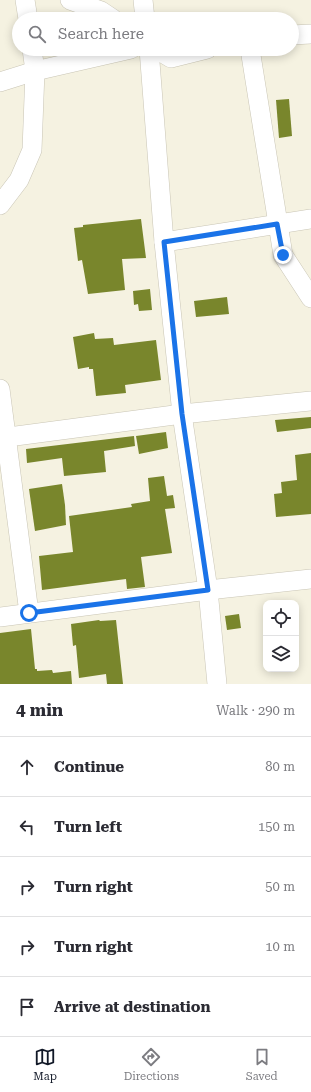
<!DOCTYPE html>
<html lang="en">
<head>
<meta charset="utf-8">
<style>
	:root { --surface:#fff; --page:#f2f2f3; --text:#2b2b33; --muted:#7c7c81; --line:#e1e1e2; --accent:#111827 }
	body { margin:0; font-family:"Roboto Serif",serif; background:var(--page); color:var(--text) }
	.controls { position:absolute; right:12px; bottom:12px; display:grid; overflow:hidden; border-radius:8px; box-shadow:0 2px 10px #0003 }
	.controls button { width:36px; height:36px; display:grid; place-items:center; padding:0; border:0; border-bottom:1px solid var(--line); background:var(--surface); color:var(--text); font:20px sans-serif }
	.stop { position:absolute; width:12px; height:12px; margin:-9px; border:3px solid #1a73e8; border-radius:50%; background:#fff }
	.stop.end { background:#1a73e8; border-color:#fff; box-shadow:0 1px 4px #0008 }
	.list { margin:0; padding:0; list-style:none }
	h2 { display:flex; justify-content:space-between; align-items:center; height:52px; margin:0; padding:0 16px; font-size:17px }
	h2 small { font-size:13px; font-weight:400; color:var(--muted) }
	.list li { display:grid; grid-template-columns:26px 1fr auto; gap:12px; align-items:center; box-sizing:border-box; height:60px; padding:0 16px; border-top:1px solid var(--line) }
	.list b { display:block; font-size:15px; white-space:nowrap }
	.list em { font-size:13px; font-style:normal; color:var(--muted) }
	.icon { flex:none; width:22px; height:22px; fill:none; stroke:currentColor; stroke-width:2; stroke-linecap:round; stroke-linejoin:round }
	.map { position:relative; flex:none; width:311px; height:684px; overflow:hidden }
	.search { position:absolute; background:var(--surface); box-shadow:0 2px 10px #0003; left:12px; right:12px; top:12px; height:44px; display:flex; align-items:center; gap:10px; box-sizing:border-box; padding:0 14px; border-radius:22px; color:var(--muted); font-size:15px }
	.sheet { height:352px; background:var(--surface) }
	nav { display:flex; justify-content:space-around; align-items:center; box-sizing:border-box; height:56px; border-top:1px solid var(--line); background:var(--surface); font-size:11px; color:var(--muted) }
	nav a { display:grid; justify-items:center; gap:2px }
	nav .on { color:var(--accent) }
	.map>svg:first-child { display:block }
	.building { fill:#79862c }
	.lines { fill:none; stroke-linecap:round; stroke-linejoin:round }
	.minor-casing { stroke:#c9c5b5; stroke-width:20 }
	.minor { stroke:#fff; stroke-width:19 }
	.route { stroke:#1a73e8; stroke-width:5 }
</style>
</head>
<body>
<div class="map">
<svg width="311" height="684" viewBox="0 0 311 684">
	<rect width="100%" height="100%" fill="#f5f2e1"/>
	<!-- building -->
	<g class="building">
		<path d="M 289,99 L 292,136 L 279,138 L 276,100 Z"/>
		<path d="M 141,219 L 146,258 L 122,259 L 125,290 L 88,294 L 82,260 L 78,261 L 74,228 L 83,227 L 83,225 Z"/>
		<path d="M 150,289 L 152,310 L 139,311 L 138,304 L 134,305 L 133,291 Z"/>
		<path d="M 227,297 L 229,314 L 196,317 L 194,301 Z"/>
		<path d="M 94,333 L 95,339 L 113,338 L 114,345 L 156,340 L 161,380 L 125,385 L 126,393 L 96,396 L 93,369 L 89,369 L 89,367 L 78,369 L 73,337 Z"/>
		<path d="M 311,417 L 311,428 L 277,432 L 275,420 Z"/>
		<path d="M 166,432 L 168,448 L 139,454 L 136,436 Z"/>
		<path d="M 134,436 L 135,446 L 104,451 L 106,472 L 64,476 L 62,458 L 27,463 L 26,449 Z"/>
		<path d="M 311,453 L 311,514 L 276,517 L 274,494 L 282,493 L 281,482 L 297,480 L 295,455 Z"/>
		<path d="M 164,476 L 167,496 L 173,495 L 175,508 L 165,509 L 172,553 L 141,557 L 145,587 L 127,589 L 126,579 L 42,590 L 39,556 L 73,552 L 69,516 L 132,507 L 131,504 L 150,501 L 148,478 Z"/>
		<path d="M 62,484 L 65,505 L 66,525 L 35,531 L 29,489 Z"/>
		<path d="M 239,614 L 241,628 L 227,630 L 225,616 Z"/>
		<path d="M 99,620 L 100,621 L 116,620 L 123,684 L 107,684 L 106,674 L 79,678 L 76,645 L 73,646 L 71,624 Z"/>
		<path d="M 31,629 L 35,669 L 37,669 L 37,671 L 52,670 L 53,673 L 71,671 L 72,684 L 0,684 L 0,633 Z"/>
	</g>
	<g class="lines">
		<defs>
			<g id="minor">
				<path d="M 25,0 L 28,19"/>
				<path d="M 70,0 L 101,11 L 113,19"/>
				<path d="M 143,0 L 145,19"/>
				<path d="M 292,35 L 311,34"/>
				<path d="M 149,49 L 164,242 L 182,414 L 208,590 L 217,684"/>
				<path d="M 156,49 L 171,58 L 207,49"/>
				<path d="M 250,49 L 283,255 L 311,298"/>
				<path d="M 0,82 L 35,71 L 131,49"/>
				<path d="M 0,205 L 19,180 L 32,150 L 35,71 L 32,49"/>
				<path d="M 164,242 L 311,219"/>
				<path d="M 0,389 L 29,613"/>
				<path d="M 0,438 L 182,414 L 311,401"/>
				<path d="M 0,617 L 208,590 L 311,579"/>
			</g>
		</defs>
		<!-- minor casing -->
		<use href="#minor" class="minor-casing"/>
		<!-- minor -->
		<use href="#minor" class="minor"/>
	</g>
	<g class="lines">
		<!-- route -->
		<path class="route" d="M 29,613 L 208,590 L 182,414 L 164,242 L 277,224 L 283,255"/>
	</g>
</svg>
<div class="controls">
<button><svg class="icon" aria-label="locate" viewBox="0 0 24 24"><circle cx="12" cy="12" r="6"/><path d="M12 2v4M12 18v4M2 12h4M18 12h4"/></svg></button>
<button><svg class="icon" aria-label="layers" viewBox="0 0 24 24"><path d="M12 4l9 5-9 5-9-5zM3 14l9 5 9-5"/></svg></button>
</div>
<div class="stop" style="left:29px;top:613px"></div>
<div class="stop end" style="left:283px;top:255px"></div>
<div class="search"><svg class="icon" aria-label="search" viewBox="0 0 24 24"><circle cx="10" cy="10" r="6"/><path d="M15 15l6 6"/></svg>Search here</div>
</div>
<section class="sheet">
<h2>4 min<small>Walk · 290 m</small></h2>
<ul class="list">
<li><svg class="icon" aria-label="ahead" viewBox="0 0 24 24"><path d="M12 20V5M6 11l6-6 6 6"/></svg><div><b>Continue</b></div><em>80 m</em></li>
<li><svg class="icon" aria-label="left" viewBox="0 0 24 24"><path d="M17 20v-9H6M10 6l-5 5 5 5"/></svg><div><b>Turn left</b></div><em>150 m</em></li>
<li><svg class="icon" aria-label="right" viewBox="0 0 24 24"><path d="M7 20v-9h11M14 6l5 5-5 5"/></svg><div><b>Turn right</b></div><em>50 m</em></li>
<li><svg class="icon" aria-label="right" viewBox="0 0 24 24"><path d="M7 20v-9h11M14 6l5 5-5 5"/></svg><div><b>Turn right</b></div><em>10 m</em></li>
<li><svg class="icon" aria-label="arrive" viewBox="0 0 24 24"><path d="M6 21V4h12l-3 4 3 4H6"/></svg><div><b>Arrive at destination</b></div></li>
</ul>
</section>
<nav>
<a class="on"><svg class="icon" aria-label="map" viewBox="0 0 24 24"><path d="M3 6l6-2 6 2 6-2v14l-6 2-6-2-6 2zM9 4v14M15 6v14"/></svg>Map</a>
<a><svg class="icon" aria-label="directions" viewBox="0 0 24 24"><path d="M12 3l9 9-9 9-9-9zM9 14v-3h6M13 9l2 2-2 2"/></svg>Directions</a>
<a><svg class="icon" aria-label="saved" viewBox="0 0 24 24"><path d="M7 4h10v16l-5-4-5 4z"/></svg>Saved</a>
</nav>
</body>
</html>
